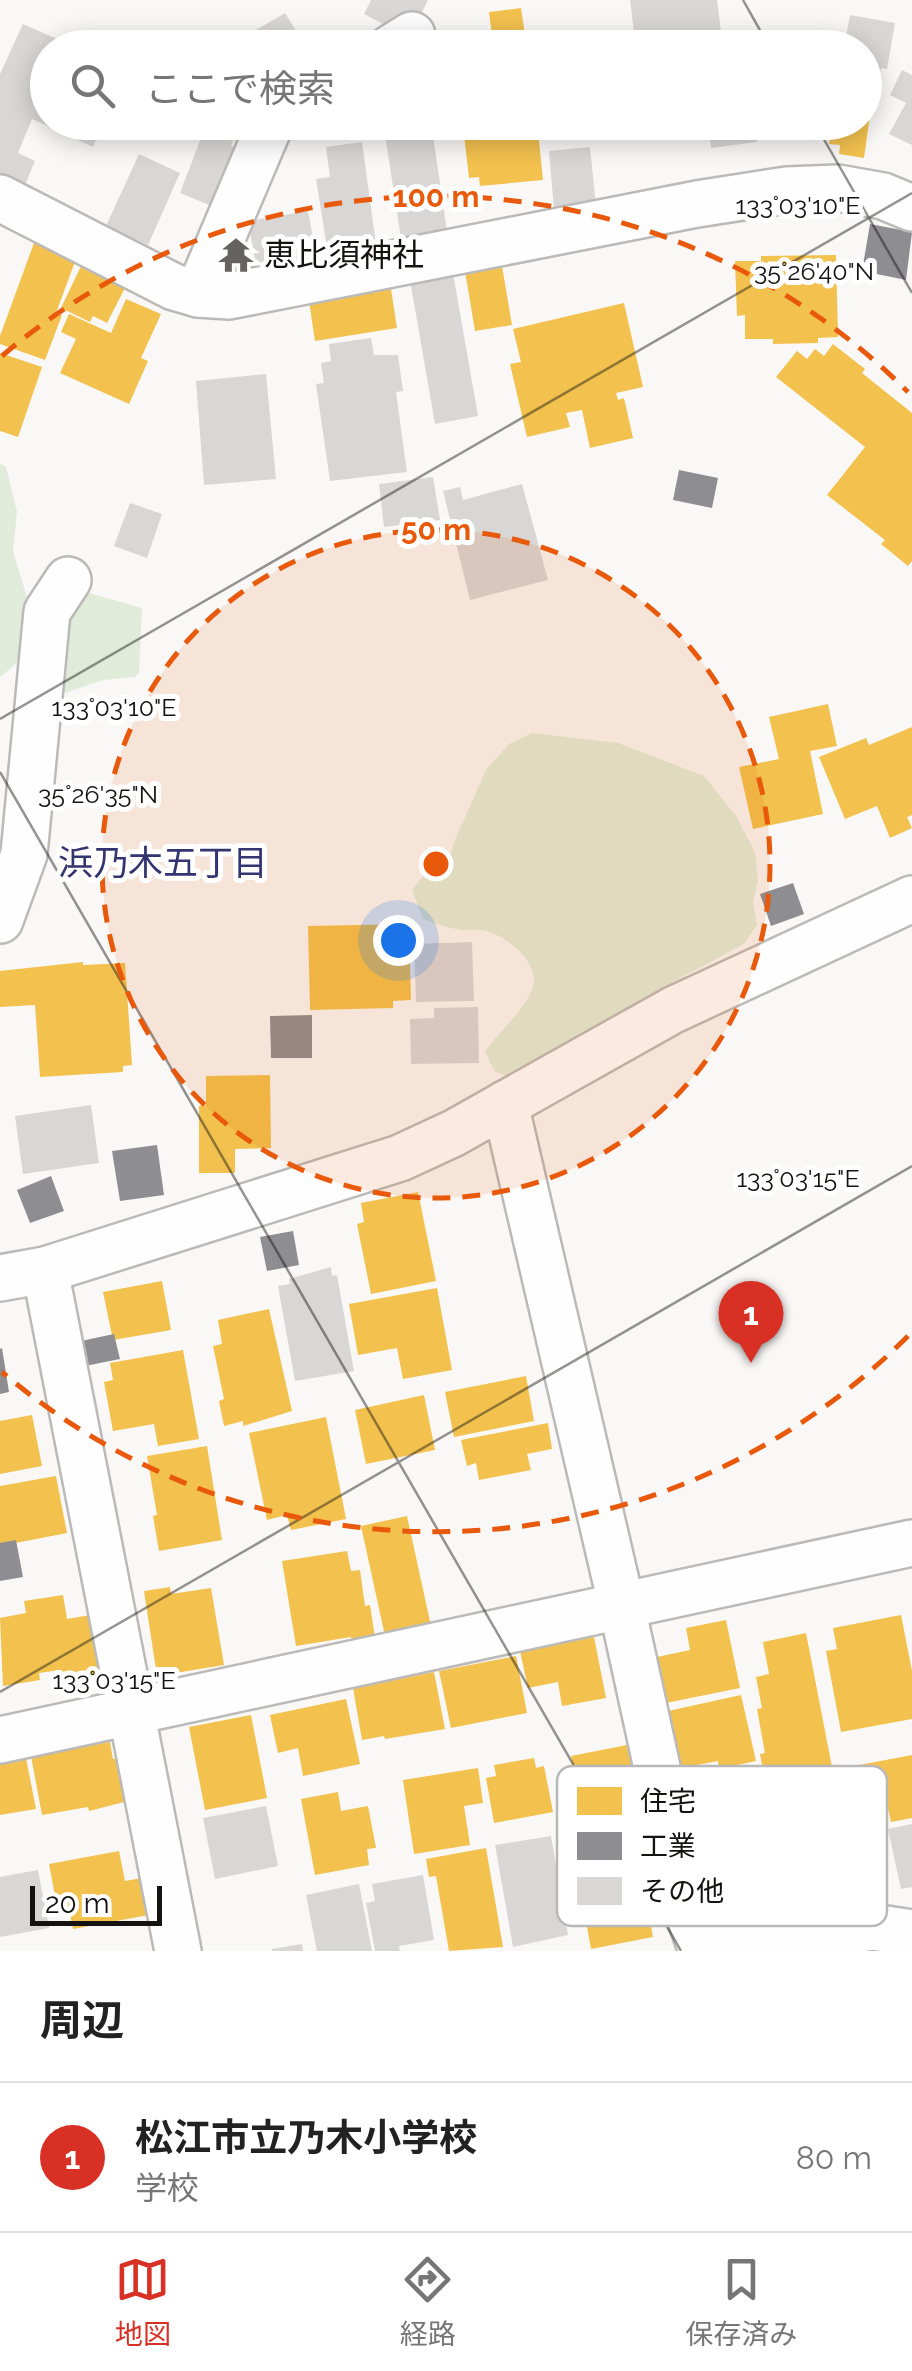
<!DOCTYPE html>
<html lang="ja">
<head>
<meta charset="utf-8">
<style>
	:root { --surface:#fff; --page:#f2f2f2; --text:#222; --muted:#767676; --line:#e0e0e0; --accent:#d93025 }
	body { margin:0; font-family:Raleway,"Noto Sans JP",sans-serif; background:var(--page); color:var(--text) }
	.scale { position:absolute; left:30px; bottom:25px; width:132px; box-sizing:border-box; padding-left:10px; border:5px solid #141312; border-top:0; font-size:28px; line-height:35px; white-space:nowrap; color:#141312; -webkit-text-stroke:8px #fff; paint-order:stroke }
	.you { position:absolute; left:398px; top:940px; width:35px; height:35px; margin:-25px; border:8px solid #fff; border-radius:50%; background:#1a73e8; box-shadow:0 0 0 15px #1a73e833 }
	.badge { display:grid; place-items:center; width:65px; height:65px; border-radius:50%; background:var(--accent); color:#fff; font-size:32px; font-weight:700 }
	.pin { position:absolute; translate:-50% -82px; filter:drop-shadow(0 2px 5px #0008) }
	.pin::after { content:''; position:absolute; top:52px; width:35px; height:30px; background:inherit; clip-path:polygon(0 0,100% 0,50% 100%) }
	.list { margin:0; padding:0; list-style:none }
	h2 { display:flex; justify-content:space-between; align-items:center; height:130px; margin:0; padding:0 40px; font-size:42px }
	h2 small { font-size:32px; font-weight:400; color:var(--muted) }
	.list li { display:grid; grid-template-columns:65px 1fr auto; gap:30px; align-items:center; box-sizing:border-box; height:150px; padding:0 40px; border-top:2px solid var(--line) }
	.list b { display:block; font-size:38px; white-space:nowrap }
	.list p { margin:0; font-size:32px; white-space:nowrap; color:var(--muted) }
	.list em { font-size:32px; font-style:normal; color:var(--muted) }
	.icon { flex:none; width:55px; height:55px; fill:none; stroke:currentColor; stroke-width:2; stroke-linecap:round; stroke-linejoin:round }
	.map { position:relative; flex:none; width:912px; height:1951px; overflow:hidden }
	.search { position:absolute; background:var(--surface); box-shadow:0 5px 25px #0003; left:30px; right:30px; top:30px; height:110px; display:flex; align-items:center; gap:25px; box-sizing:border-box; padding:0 35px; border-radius:55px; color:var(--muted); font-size:38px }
	.sheet { height:280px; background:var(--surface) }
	nav { display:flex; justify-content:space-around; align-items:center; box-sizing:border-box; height:140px; border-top:2px solid var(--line); background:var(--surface); font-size:28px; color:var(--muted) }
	nav a { display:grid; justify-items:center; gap:5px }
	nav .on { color:var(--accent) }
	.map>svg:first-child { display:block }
	.green { fill:#e0ecd9 }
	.homes { fill:#f2c14e }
	.industry { fill:#8d8d92 }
	.building { fill:#d8d7d6 }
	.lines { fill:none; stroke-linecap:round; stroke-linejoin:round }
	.street-casing { stroke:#bbbab9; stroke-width:50 }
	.street { stroke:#fefefe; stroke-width:45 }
	.ticks { fill:none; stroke:#141312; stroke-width:2.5; stroke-opacity:0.45 }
	.ring { fill:none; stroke:#e8590c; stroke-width:5; stroke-dasharray:18 12 }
	.labels { text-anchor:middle; stroke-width:10; stroke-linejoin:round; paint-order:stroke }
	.poi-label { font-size:32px; fill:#141312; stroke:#fff; text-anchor:start }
	.neighbourhood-label { font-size:35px; fill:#333570; stroke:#fff }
	.key { fill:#fff; stroke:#b8b8b8; stroke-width:2.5 }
	.key-label { font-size:28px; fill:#141312 }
	.ticks-label { font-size:25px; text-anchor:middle; fill:#141312; stroke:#fff; stroke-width:10; stroke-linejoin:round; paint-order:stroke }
	.centre { fill:#e8590c; stroke:#fff; stroke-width:5 }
	.ring-label { font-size:30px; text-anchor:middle; font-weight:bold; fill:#e8590c; stroke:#fff; stroke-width:10; stroke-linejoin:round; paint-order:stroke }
</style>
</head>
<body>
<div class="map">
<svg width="912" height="1951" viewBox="0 0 912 1951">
	<rect width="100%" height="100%" fill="#faf8f6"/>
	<!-- green -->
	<g class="green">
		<path d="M 0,463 L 6,467 L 17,512 L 13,551 L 33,617 L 23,658 L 0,677 Z"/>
		<path d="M 71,588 L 142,608 L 139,673 L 135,677 L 103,680 L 53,697 Z"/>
		<path d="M 532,733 L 618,743 L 704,776 L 736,816 L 755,852 L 758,881 L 753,902 L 757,925 L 744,944 L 641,999 L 576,1048 L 513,1077 L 495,1072 L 485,1051 C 500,1030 524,1012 533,987 C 541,964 507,936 486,931 C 479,929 470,931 462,930 C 449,928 436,924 423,919 L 412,890 L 424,875 L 443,871 L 448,864 L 454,842 L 486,770 L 509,744 Z"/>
	</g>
	<!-- homes -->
	<g class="homes">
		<path d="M 521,8 L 527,48 L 475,48 L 474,38 L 492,36 L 489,12 Z"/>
		<path d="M 864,84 L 874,86 L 864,158 L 839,154 L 840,145 L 829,144 L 831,134 L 820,132 L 821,122 L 864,122 Z"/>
		<path d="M 492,122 L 537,122 L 543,180 L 480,186 L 479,177 L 469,178 L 463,126 Z"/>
		<path d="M 34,243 L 76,259 L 56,313 L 62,315 L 45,360 L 0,344 L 0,336 Z"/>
		<path d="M 836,255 L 838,337 L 818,338 L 818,343 L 773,344 L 773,339 L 745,339 L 745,315 L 737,316 L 735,261 L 761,261 L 761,256 Z"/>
		<path d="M 83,262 L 127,284 L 107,323 L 93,316 L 90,322 L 61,308 Z"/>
		<path d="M 502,266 L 512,325 L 475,331 L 465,271 Z"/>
		<path d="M 391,289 L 397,328 L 315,341 L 309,301 Z"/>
		<path d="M 126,299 L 161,314 L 141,358 L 148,361 L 129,404 L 60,373 L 76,339 L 61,332 L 69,314 L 111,333 Z"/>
		<path d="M 624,303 L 643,387 L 616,393 L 618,400 L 624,398 L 633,438 L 590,448 L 582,410 L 566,413 L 570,427 L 527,437 L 510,364 L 521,362 L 513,329 Z"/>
		<path d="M 833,344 L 865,369 L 862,373 L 912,413 L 912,561 L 908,566 L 881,544 L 885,540 L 827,495 L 865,447 L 776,377 L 797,351 L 807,359 L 815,349 L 824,356 Z"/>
		<path d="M 0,353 L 42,367 L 18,437 L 0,431 Z"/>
		<path d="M 828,704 L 837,746 L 810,751 L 823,814 L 753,829 L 739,767 L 779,759 L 769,717 Z"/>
		<path d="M 912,727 L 912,815 L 907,817 L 912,828 L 890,838 L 877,806 L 845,819 L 819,757 L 866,738 L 869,745 Z"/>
		<path d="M 409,924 L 411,1000 L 393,1001 L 393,1008 L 310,1010 L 308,926 Z"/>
		<path d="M 83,962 L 83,965 L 125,963 L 132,1065 L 123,1066 L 123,1072 L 40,1077 L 35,1005 L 0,1007 L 0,971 Z"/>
		<path d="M 270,1075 L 271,1148 L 235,1149 L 235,1173 L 199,1173 L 199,1106 L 206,1105 L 206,1076 Z"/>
		<path d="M 418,1192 L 436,1281 L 371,1294 L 357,1224 L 364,1222 L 361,1203 Z"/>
		<path d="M 162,1281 L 171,1330 L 113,1340 L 103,1292 Z"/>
		<path d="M 437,1288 L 452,1370 L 403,1379 L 397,1348 L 358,1355 L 349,1304 Z"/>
		<path d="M 269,1309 L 292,1411 L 243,1426 L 243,1421 L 224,1426 L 219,1401 L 224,1399 L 213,1346 L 222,1344 L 218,1320 Z"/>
		<path d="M 183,1350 L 199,1439 L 158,1446 L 154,1424 L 113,1431 L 104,1382 L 113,1380 L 110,1363 Z"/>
		<path d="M 526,1376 L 534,1421 L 454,1437 L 445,1392 Z"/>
		<path d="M 424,1395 L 435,1450 L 366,1464 L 355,1410 Z"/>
		<path d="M 32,1415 L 42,1466 L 0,1474 L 0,1421 Z"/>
		<path d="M 326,1417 L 346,1519 L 291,1530 L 287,1515 L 267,1520 L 249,1433 Z"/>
		<path d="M 548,1423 L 552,1449 L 527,1454 L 531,1470 L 479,1480 L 476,1463 L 467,1466 L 461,1440 Z"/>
		<path d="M 207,1446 L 222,1540 L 159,1551 L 153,1516 L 157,1515 L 147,1456 Z"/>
		<path d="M 56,1476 L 67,1533 L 0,1546 L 0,1486 Z"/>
		<path d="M 407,1516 L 431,1626 L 385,1636 L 361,1526 Z"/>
		<path d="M 347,1551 L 351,1571 L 360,1570 L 365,1606 L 370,1605 L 375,1638 L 352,1641 L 351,1637 L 296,1646 L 282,1561 Z"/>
		<path d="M 170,1587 L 171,1594 L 211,1588 L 224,1665 L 157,1676 L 144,1591 Z"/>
		<path d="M 63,1595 L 67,1619 L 90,1615 L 100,1678 L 62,1684 L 60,1670 L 39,1673 L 40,1680 L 3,1686 L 0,1618 L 26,1613 L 24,1601 Z"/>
		<path d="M 901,1615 L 912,1671 L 912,1719 L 841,1732 L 826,1651 L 837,1649 L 833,1628 Z"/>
		<path d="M 726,1620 L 740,1688 L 666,1703 L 657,1657 L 690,1650 L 686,1628 Z"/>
		<path d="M 806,1633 L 832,1767 L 765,1780 L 760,1754 L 765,1753 L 757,1709 L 762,1708 L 756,1677 L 769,1674 L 763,1642 Z"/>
		<path d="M 594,1637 L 606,1698 L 562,1706 L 558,1682 L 528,1688 L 520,1651 Z"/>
		<path d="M 516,1656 L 527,1713 L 451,1728 L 439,1671 Z"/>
		<path d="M 434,1672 L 445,1729 L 385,1739 L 384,1736 L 362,1740 L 353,1688 Z"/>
		<path d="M 741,1695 L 756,1761 L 719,1769 L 718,1761 L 672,1770 L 659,1713 Z"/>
		<path d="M 346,1699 L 360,1764 L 303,1776 L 298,1748 L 278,1753 L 270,1715 Z"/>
		<path d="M 251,1715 L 267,1798 L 205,1810 L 189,1727 Z"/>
		<path d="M 110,1742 L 113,1759 L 120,1758 L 128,1801 L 89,1811 L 88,1807 L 42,1815 L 31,1756 Z"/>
		<path d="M 627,1745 L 640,1808 L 583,1819 L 571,1756 Z"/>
		<path d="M 912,1755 L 912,1818 L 891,1822 L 887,1804 L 862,1809 L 854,1766 Z"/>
		<path d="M 26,1758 L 36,1809 L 0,1815 L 0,1763 Z"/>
		<path d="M 534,1758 L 536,1768 L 544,1766 L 553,1812 L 494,1823 L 486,1778 L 496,1776 L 494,1765 Z"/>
		<path d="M 478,1768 L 483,1803 L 464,1806 L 470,1845 L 414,1854 L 403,1780 Z"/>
		<path d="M 338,1792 L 341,1811 L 368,1806 L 376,1848 L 367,1849 L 369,1865 L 315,1875 L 301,1799 Z"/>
		<path d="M 486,1848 L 503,1947 L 449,1951 L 436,1876 L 429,1877 L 426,1859 Z"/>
		<path d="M 119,1851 L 125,1881 L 142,1878 L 149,1915 L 73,1929 L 66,1894 L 55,1896 L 49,1864 Z"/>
		<path d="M 642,1875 L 653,1937 L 591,1949 L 580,1887 Z"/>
	</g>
	<!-- industry -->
	<g class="industry">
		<path d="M 870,224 L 912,232 L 906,280 L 862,271 Z"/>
		<path d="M 679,470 L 718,478 L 712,508 L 673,500 Z"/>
		<path d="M 793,883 L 804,914 L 771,926 L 760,894 Z"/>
		<path d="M 312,1015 L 312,1058 L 271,1058 L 270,1016 Z"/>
		<path d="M 157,1145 L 164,1195 L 120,1201 L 112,1151 Z"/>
		<path d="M 51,1176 L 64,1211 L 30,1223 L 17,1190 Z"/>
		<path d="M 293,1231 L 299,1265 L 267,1271 L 260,1237 Z"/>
		<path d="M 114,1334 L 120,1359 L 85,1366 L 81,1341 Z"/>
		<path d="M 2,1348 L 9,1392 L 0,1394 L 0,1349 Z"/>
		<path d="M 16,1540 L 23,1577 L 0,1581 L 0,1543 Z"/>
	</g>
	<!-- building -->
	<g class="building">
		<path d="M 371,0 L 428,0 L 421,14 L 415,14 L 404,35 L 364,14 Z"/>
		<path d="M 630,0 L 717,0 L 723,48 L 636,48 Z"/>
		<path d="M 285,13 L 298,34 L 276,48 L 260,48 L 251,33 Z"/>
		<path d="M 850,15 L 895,23 L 887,69 L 881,68 L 879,78 L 864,75 L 864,48 L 844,48 Z"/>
		<path d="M 23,24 L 59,40 L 56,48 L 48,48 L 48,122 L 104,122 L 93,147 L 32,119 L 18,153 L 35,161 L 24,187 L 0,175 L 0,74 Z"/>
		<path d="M 902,70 L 912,75 L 912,145 L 889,134 L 906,103 L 890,95 Z"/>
		<path d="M 383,122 L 431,122 L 449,245 L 403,251 Z"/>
		<path d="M 708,122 L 755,122 L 757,142 L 711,148 Z"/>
		<path d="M 204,130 L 233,141 L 231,146 L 249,153 L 226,212 L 180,193 Z"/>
		<path d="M 362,142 L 378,259 L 330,266 L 316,179 L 330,177 L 326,147 Z"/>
		<path d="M 590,147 L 596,206 L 554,210 L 549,151 Z"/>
		<path d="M 139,154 L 180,173 L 148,245 L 106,226 Z"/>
		<path d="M 308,211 L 316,254 L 256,264 L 248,221 Z"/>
		<path d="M 453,273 L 478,416 L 435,424 L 410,280 Z"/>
		<path d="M 371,338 L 374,355 L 398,355 L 403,391 L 396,392 L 407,472 L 330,481 L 316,384 L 324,383 L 321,363 L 331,361 L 329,344 Z"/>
		<path d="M 266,374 L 276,479 L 204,485 L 196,381 Z"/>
		<path d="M 433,477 L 440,520 L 384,527 L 379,484 Z"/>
		<path d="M 522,484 L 548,580 L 470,600 L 443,491 L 460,487 L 463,500 Z"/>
		<path d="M 130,503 L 162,514 L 147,558 L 114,546 Z"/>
		<path d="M 472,942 L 474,1001 L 416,1002 L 414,944 Z"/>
		<path d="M 478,1007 L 479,1063 L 411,1064 L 410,1019 L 434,1018 L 434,1008 Z"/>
		<path d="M 91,1105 L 99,1163 L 23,1174 L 15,1116 Z"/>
		<path d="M 331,1267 L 332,1276 L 337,1275 L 354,1371 L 295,1381 L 278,1286 L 290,1284 L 289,1279 Z"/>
		<path d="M 266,1806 L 278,1866 L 215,1879 L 203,1818 Z"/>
		<path d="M 912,1824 L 912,1887 L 901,1889 L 888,1829 Z"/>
		<path d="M 551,1836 L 568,1935 L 513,1947 L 495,1845 Z"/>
		<path d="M 38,1870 L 49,1928 L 0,1937 L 0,1877 Z"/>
		<path d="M 423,1875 L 434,1940 L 399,1946 L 400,1951 L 375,1951 L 366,1903 L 375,1901 L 372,1884 Z"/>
		<path d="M 359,1884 L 372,1951 L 317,1951 L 306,1895 Z"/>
		<path d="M 302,1944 L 303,1951 L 272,1951 L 272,1949 Z"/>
	</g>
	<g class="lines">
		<defs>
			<g id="street">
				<path d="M 391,48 L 412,35"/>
				<path d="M 0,198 L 174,287 L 198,294 L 229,296 L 697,204 L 787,190 L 838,188 L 883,196 L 912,208"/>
				<path d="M 198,294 L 271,122"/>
				<path d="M 0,920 L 24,854 L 47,612 L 68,580"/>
				<path d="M 505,1104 L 621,1603 L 689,1914 L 702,1951"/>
				<path d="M 0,1278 L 45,1270"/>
				<path d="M 0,1740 L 912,1543"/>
				<path d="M 178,1951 L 45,1270 L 400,1158 L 454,1133 L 673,1010 L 912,899"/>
				<path d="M 708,1951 L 873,1927 L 912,1933"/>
			</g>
		</defs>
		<!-- street casing -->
		<use href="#street" class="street-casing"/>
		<!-- street -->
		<use href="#street" class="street"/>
	</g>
	<!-- ticks -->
	<path class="ticks" d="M 743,0 L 770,48M 814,122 L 912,293M 0,719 L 912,193M 0,772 L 681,1951M 0,1692 L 912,1166"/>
	<!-- distance rings -->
	<circle cx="436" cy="864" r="334" fill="#e8590c" fill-opacity=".12"/>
	<g class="ring">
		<circle cx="436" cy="864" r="334"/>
		<path d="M908 1336A668 668 0 0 1 2 1372M2 356A668 668 0 0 1 908 392"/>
	</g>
	<!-- icons -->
	<defs>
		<symbol id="temple-bare" viewBox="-9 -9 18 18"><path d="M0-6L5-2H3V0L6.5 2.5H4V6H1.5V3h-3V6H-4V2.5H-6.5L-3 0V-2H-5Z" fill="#646362" stroke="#fff" stroke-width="2.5" paint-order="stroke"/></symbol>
	</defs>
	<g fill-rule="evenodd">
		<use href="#temple-bare" x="211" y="230" width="50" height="50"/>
	</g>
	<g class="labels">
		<!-- poi labels -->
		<g class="poi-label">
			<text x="264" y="266">恵比須神社</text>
		</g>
		<!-- neighbourhood labels -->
		<g class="neighbourhood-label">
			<text x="163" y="875">浜乃木五丁目</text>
		</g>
	</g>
	<!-- legend -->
	<rect x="557" y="1766" width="330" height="160" rx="15" class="key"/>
	<rect x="577" y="1787" width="45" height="28" fill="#f2c14e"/>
	<rect x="577" y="1832" width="45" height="28" fill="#8d8d92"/>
	<rect x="577" y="1877" width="45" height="28" fill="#d8d7d6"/>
	<g class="key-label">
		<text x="640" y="1811">住宅</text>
		<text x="640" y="1856">工業</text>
		<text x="640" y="1901">その他</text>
	</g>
	<g class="ticks-label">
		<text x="798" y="214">133°03'10"E</text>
		<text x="814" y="280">35°26'40"N</text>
		<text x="114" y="716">133°03'10"E</text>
		<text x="98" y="803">35°26'35"N</text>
		<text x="798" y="1187">133°03'15"E</text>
		<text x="114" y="1689">133°03'15"E</text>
	</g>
	<circle cx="436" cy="864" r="15" class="centre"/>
	<g class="ring-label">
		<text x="436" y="207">100 m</text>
		<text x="436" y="540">50 m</text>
	</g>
</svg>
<div class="scale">20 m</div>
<div class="you"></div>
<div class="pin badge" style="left:751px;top:1363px">1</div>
<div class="search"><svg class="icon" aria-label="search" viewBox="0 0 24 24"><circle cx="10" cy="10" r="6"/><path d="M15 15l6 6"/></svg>ここで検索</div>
</div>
<section class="sheet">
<h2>周辺<small></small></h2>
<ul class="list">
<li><span class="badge">1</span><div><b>松江市立乃木小学校</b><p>学校</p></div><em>80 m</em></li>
</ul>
</section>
<nav>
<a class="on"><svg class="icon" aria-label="map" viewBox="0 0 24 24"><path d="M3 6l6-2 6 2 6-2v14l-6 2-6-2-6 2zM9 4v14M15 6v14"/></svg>地図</a>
<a><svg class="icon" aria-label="directions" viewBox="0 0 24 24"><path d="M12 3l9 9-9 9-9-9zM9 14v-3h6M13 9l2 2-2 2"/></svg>経路</a>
<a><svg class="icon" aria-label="saved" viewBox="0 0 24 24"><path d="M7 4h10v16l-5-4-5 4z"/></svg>保存済み</a>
</nav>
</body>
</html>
